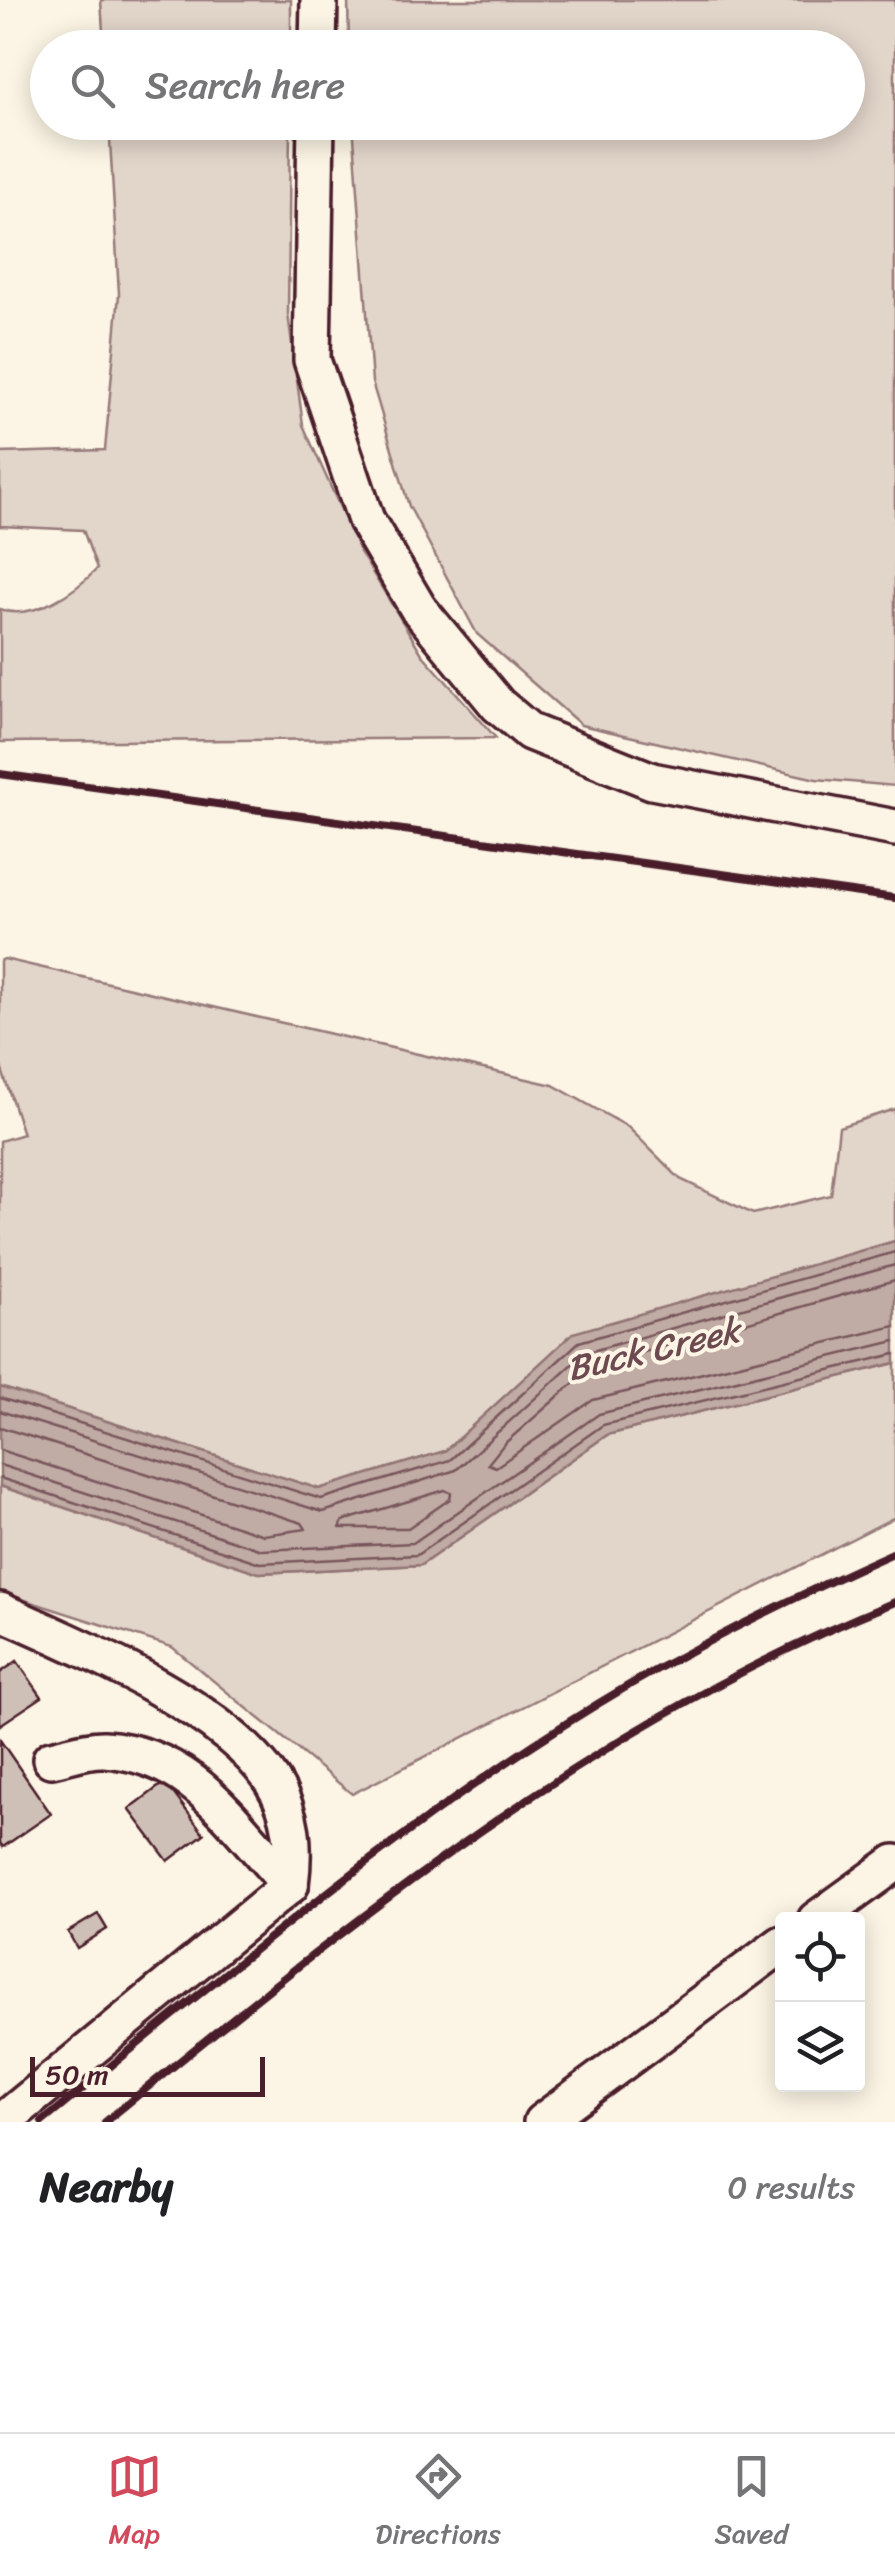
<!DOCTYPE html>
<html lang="en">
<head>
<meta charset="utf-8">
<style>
	:root { --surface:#fff; --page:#f2f2f2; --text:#202124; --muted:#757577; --line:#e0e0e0; --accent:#d1495b }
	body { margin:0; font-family:Sriracha,sans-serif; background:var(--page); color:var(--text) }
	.controls { position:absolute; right:30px; bottom:30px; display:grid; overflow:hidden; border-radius:10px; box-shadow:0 5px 25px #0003 }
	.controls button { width:90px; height:90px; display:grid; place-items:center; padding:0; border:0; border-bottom:2px solid var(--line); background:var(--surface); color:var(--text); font:50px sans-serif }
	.scale { position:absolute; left:30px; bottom:25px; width:235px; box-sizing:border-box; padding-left:10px; border:5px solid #4a1f2b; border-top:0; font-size:28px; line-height:35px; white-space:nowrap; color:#4a1f2b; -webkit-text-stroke:8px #fcf5e5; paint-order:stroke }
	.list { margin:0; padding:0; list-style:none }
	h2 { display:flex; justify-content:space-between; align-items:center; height:130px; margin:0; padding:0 40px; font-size:42px }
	h2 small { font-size:32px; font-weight:400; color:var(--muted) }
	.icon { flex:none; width:55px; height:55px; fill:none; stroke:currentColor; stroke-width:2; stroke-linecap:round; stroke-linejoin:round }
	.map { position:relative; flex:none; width:895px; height:2122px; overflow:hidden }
	.search { position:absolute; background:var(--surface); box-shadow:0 5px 25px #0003; left:30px; right:30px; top:30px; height:110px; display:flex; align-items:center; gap:25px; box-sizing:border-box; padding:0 35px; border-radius:55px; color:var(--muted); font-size:38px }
	.sheet { height:310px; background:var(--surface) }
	nav { display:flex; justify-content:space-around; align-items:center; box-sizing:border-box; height:140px; border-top:2px solid var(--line); background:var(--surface); font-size:28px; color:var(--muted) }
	nav a { display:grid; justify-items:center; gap:5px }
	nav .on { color:var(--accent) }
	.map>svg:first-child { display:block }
	.green { fill:#e2d5ca; stroke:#967a7a; stroke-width:2.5 }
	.water { fill:#c0aca5; stroke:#917474; stroke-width:2.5 }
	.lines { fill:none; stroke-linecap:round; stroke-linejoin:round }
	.shore { stroke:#79575c; stroke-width:2.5 }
	.building { fill:#cfc0b7; stroke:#4a1f2b; stroke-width:2.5 }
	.minor-casing { stroke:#4a1f2b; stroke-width:42 }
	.minor { stroke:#fcf5e5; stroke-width:35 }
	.rail { stroke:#4a1f2b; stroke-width:8 }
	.labels { text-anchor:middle; stroke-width:8; stroke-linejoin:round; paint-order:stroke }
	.water-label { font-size:35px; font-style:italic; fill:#6d4950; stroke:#fcf5e5 }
</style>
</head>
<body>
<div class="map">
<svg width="895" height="2122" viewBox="0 0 895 2122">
	<rect width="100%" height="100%" fill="#fcf5e5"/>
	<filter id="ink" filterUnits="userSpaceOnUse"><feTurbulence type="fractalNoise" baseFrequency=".01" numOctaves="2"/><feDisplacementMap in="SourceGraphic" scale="20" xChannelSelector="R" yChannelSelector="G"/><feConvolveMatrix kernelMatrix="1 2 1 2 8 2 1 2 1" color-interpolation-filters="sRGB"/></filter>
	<g filter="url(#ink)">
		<!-- green -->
		<g class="green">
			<path d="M 101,0 L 291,0 L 291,47 L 104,47 Z"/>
			<path d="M 348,0 L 895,0 L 895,786 L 816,779 L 581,725 L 477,634 L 409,506 L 372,382 L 353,123 L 848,122 L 848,48 L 349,47 Z"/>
			<path d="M 109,123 L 290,123 L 288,314 L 303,425 L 360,552 L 422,654 L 496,738 L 0,742 L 0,609 C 32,622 76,591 97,569 L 83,530 L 0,526 L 0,453 L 105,450 L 119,294 Z"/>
			<path d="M 4,959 L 553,1085 L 628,1127 L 680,1179 L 753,1214 L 831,1195 L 839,1127 L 895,1109 L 895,1241 L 574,1333 L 445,1451 L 319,1489 L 0,1387 L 0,1141 L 23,1134 L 0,1064 L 0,961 Z"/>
			<path d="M 895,1363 L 895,1517 L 352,1794 L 172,1647 L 0,1592 L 0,1486 L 259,1573 L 421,1565 L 607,1435 Z"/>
		</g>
		<!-- water -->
		<path class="water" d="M 895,1241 L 895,1363 L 607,1435 L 421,1565 L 259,1573 L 0,1486 L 0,1387 L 319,1489 L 445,1451 L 573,1333 Z"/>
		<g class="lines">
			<!-- shore -->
			<g class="shore">
				<path d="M 895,1280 L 592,1367 L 504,1444 L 488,1464 L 496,1467 L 593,1400 L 895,1326"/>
				<path d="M 0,1398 L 321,1499 L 450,1460 L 579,1342 L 895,1252"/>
				<path d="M 0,1411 L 323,1512 L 456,1470 L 585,1353 L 895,1265"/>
				<path d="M 0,1427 L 302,1523 L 306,1529 L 264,1535 L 0,1450"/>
				<path d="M 0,1465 L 262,1550 L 413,1543 L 599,1414 L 895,1341"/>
				<path d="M 0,1478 L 260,1563 L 417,1555 L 603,1425 L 895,1354"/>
				<path d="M 445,1490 L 451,1493 L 450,1499 L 408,1528 L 340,1528 L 343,1521 Z"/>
			</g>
		</g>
		<!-- building -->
		<g class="building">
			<path d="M 17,1661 L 42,1697 L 0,1725 L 0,1673 Z"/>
			<path d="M 0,1740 L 51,1814 L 3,1847 L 0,1843 Z"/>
			<path d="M 165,1782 L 204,1834 L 168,1861 L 129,1809 Z"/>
			<path d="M 98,1914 L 107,1929 L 77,1948 L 68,1932 Z"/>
		</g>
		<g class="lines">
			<defs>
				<g id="minor">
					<path d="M 318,48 L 319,0"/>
					<path d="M 316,122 L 312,360 L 366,520 L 418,608 L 498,705 L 530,732 L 652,781 L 895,828"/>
					<path d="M 0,1611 C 80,1647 223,1706 272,1781 C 293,1814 295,1847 290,1885"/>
					<path d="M 51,1759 C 67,1756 88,1748 104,1749 C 195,1755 233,1825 290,1885"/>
					<path d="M 816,1920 L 895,1863"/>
					<path d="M 2,2122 L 290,1885"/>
					<path d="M 542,2122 L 782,1944"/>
				</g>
			</defs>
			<!-- minor casing -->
			<use href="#minor" class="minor-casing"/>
			<!-- minor -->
			<use href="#minor" class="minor"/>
			<!-- rail -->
			<g class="rail">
				<path d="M 0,774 L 895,898"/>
				<path d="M 42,2122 C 232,1968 419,1808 631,1684 C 716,1635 805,1592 895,1552"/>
				<path d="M 105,2122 C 351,1921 597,1721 895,1602"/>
			</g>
		</g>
	</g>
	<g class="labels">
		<!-- water labels -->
		<g class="water-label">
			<text transform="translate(653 1349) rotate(-13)" y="12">Buck Creek</text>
		</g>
	</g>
</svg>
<div class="controls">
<button><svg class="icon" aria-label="locate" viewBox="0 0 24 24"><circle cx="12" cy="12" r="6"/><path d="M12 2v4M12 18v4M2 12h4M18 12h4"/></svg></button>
<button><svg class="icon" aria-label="layers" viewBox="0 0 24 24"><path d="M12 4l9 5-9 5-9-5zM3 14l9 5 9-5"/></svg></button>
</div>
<div class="scale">50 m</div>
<div class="search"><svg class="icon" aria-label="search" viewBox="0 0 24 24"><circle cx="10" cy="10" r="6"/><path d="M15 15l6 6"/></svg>Search here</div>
</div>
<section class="sheet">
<h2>Nearby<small>0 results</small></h2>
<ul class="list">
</ul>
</section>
<nav>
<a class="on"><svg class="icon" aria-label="map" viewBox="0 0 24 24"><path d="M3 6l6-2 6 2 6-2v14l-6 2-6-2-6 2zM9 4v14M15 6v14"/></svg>Map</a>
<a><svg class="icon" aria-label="directions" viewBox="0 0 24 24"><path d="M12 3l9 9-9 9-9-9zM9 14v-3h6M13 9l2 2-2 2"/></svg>Directions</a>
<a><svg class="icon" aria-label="saved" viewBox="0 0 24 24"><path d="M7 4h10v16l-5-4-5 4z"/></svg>Saved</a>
</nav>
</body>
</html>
